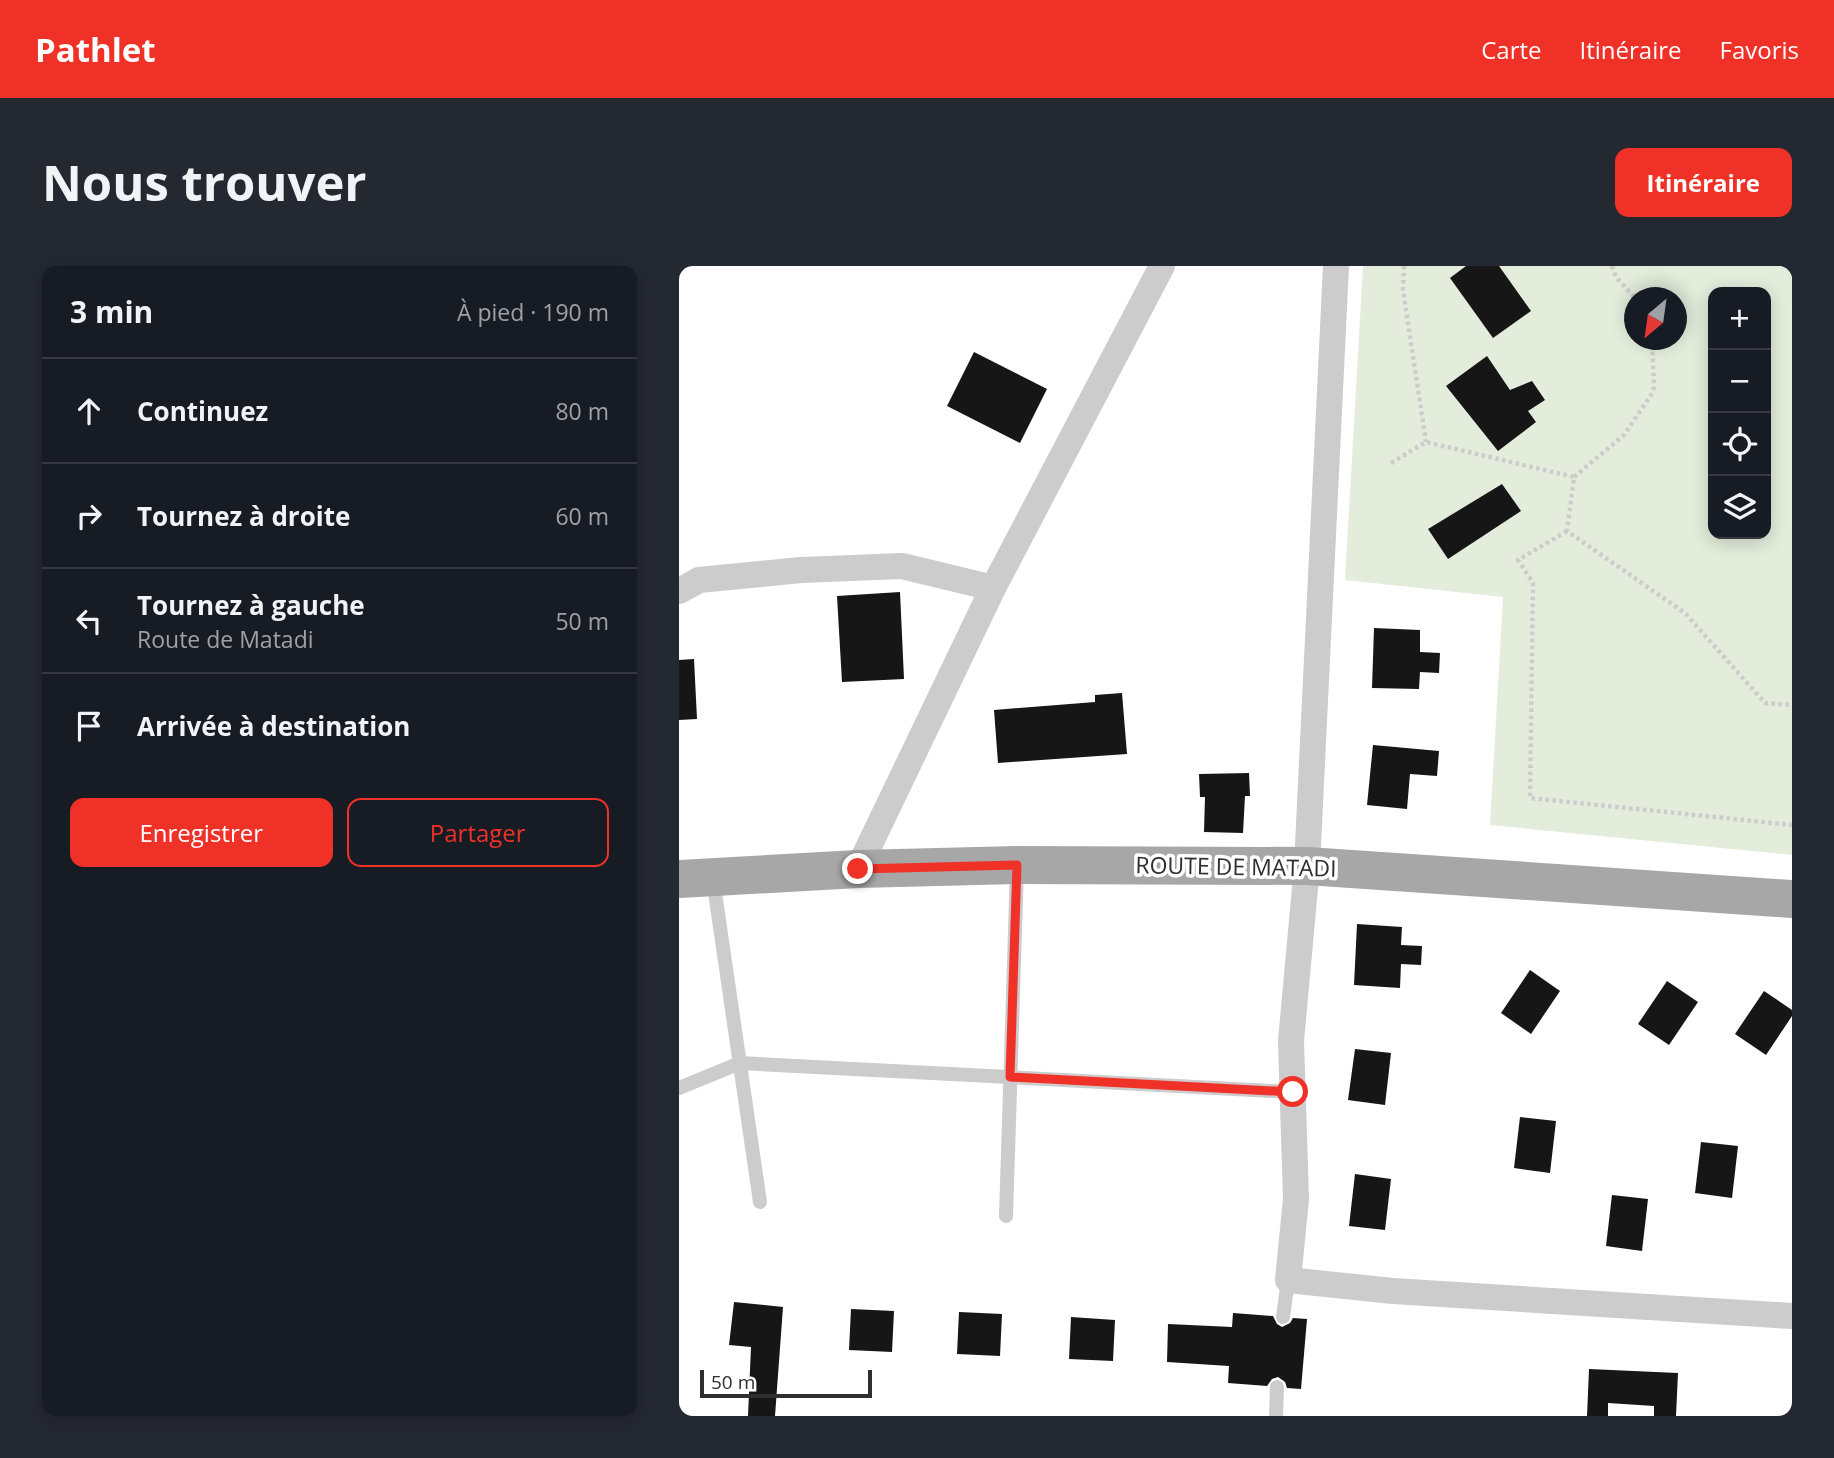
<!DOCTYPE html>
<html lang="fr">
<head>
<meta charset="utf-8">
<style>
	:root { --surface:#171b24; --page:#242831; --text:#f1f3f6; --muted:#9ea1a6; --line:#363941; --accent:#f03128 }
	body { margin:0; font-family:"Open Sans",sans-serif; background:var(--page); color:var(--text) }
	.controls { position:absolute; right:21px; top:21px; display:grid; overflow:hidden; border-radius:14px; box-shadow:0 4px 18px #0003 }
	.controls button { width:63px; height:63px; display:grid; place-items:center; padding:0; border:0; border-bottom:2px solid var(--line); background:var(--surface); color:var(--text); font:35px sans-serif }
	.compass { position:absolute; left:945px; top:21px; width:63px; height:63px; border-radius:50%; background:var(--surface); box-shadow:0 4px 18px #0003; rotate:209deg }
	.scale { position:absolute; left:21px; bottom:18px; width:172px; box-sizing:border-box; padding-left:7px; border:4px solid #2f2f2f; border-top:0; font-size:19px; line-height:24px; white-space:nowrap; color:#2f2f2f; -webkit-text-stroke:5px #fff; paint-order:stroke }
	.stop { position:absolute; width:21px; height:21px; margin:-16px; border:5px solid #f03128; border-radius:50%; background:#fff }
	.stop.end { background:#f03128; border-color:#fff; box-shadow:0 2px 7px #0008 }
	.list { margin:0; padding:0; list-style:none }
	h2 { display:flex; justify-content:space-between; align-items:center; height:91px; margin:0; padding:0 28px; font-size:30px }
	h2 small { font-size:23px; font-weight:400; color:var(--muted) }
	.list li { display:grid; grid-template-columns:46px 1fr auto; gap:21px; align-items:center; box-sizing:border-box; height:105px; padding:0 28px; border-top:2px solid var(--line) }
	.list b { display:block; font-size:26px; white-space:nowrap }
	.list p { margin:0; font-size:23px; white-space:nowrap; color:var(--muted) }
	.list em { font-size:23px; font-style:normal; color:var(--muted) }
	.actions { display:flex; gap:14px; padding:21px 28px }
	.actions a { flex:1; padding:16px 0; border:2px solid var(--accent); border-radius:14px; text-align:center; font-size:24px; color:var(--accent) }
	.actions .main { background:var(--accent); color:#fff }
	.icon { flex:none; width:38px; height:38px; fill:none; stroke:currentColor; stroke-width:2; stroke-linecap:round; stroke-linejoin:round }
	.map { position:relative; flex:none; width:1113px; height:1150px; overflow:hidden; border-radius:14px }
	header { display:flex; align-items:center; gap:42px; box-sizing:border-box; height:98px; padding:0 35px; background:var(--accent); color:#fff }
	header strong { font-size:33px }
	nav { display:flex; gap:38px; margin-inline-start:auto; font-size:24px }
	.intro { display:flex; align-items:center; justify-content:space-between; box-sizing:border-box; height:168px; padding:0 42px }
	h1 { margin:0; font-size:49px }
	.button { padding:18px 32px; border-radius:14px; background:var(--accent); color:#fff; font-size:24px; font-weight:700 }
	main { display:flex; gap:42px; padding:0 42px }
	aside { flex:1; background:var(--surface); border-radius:14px; box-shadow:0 4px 18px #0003 }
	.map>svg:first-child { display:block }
	.green { fill:#e4eddc; fill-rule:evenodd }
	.building { fill:#161616 }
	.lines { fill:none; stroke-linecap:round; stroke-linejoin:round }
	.path { stroke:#ccc; stroke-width:4.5; stroke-dasharray:3.5 3.5; stroke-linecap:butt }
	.lane { stroke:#ccc; stroke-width:14 }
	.street { stroke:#ccc; stroke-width:26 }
	.primary { stroke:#a7a7a7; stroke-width:38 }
	.route { stroke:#f03128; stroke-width:9 }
	.labels { text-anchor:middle; stroke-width:7; stroke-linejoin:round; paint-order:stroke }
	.street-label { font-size:23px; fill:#2f2f2f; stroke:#fff }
</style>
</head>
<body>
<header>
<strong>Pathlet</strong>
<nav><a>Carte</a><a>Itinéraire</a><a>Favoris</a></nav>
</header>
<div class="intro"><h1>Nous trouver</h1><a class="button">Itinéraire</a></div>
<main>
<aside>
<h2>3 min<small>À pied · 190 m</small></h2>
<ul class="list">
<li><svg class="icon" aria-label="ahead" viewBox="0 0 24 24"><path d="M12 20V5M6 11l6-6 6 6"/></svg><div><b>Continuez</b></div><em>80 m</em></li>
<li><svg class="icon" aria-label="right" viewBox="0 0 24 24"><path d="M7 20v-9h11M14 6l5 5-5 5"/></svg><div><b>Tournez à droite</b></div><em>60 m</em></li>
<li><svg class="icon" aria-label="left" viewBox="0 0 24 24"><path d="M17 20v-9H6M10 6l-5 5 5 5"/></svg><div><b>Tournez à gauche</b><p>Route de Matadi</p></div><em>50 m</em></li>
<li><svg class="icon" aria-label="arrive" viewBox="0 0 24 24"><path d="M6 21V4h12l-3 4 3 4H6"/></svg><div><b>Arrivée à destination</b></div></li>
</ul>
<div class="actions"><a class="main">Enregistrer</a><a>Partager</a></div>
</aside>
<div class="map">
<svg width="1113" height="1150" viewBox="0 0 1113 1150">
	<rect width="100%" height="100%" fill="#fff"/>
	<!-- green -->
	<path class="green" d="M 684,0 L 1113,0 L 1113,589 L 811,559 L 824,331 L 666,314 ZM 1034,26 L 1087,26 L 1087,268 L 1034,268 ZM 956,32 L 998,32 L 998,74 L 956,74 Z"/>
	<!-- building -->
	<g class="building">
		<path d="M 787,0 L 820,0 L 852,45 L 814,72 L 771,12 Z"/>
		<path d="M 295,86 L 368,123 L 341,177 L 268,140 Z"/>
		<path d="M 808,90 L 831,124 L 853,115 L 866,134 L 849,145 L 857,156 L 819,185 L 767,120 Z"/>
		<path d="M 823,218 L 842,245 L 769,293 L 749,263 Z"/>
		<path d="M 221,326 L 225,413 L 163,416 L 158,330 Z"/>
		<path d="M 695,362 L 741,364 L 741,386 L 761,387 L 760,407 L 741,406 L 740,423 L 693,422 Z"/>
		<path d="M 15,393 L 18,453 L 0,454 L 0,394 Z"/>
		<path d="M 443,427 L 448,488 L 319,497 L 315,444 L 416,436 L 416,429 Z"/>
		<path d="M 694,479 L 760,485 L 758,510 L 731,508 L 728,543 L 688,539 Z"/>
		<path d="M 570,507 L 571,530 L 566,530 L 564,567 L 525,566 L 526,531 L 521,531 L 520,508 Z"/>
		<path d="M 678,658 L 723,661 L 722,679 L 743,680 L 742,699 L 722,698 L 721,722 L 675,719 Z"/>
		<path d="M 851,704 L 881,725 L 852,768 L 822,747 Z"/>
		<path d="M 988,715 L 1019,736 L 990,779 L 959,758 Z"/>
		<path d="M 1085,725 L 1113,744 L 1113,750 L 1087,789 L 1056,768 Z"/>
		<path d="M 676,783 L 712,787 L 706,839 L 669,834 Z"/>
		<path d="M 841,851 L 877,855 L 871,907 L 835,902 Z"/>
		<path d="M 1022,876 L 1059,880 L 1053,932 L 1016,927 Z"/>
		<path d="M 676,908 L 712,913 L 706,964 L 670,960 Z"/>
		<path d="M 933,929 L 969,933 L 963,985 L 927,980 Z"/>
		<path d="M 55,1036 L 104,1041 L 96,1150 L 69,1150 L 72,1081 L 50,1079 Z"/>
		<path d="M 172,1043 L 215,1045 L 213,1086 L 170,1084 Z"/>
		<path d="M 280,1046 L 323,1048 L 321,1090 L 278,1088 Z"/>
		<path d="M 554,1047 L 594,1050 L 598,1058 L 603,1061 L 611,1057 L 614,1052 L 628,1053 L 622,1123 L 608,1122 L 606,1116 L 599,1111 L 593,1113 L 588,1120 L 549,1117 L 550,1100 L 488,1096 L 489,1058 L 553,1061 Z"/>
		<path d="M 392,1051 L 436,1054 L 434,1095 L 390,1093 Z"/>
		<path d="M 910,1103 L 999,1107 L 997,1150 L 975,1150 L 975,1140 L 929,1137 L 929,1150 L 908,1150 Z"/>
	</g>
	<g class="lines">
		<!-- path -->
		<g class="path">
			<path d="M 725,0 L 724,24 L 747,176"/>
			<path d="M 933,0 L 937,11 L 956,32"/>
			<path d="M 712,197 L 747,176 L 895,211 L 888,265 L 1006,347 L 1086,437 L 1113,439"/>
			<path d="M 895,211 L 945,169 L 972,129 L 975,121 L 973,74"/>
			<path d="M 888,265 L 839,294 L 854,317 L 851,532 L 1113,559"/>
		</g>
		<!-- lane -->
		<g class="lane">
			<path d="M 34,613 L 81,936"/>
			<path d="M 0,822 L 61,797 L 614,826"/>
			<path d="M 327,950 L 338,601"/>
			<path d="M 604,1051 L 609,1014"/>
			<path d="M 597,1150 L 598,1121"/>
		</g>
		<!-- street -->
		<g class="street">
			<path d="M 657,0 L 628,600 L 612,775 L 617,933 L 609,1014 L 714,1025 L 1113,1050"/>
			<path d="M 0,325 L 20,314 L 122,304 L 223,300 L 314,322"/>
			<path d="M 179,603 L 314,322 L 483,0"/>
		</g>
		<!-- primary -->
		<path class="primary" d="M 0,613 L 179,603 L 338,599 L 628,600 L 1113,633"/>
	</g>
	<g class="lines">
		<!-- route -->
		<path class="route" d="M 179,603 L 338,599 L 331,811 L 614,826"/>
	</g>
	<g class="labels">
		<!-- street labels -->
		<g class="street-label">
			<text transform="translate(557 601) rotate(1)" y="8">ROUTE DE MATADI</text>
		</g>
	</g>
</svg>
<div class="controls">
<button>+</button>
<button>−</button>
<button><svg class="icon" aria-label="locate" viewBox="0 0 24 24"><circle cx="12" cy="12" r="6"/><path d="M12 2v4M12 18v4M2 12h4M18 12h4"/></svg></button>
<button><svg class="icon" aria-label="layers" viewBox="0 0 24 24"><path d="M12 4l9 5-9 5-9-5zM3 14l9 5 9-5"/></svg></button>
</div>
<svg class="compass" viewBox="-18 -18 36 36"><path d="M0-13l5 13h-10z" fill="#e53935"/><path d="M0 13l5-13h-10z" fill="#9ea1a6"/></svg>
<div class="scale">50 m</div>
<div class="stop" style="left:614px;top:826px"></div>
<div class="stop end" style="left:179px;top:603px"></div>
</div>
</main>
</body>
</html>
